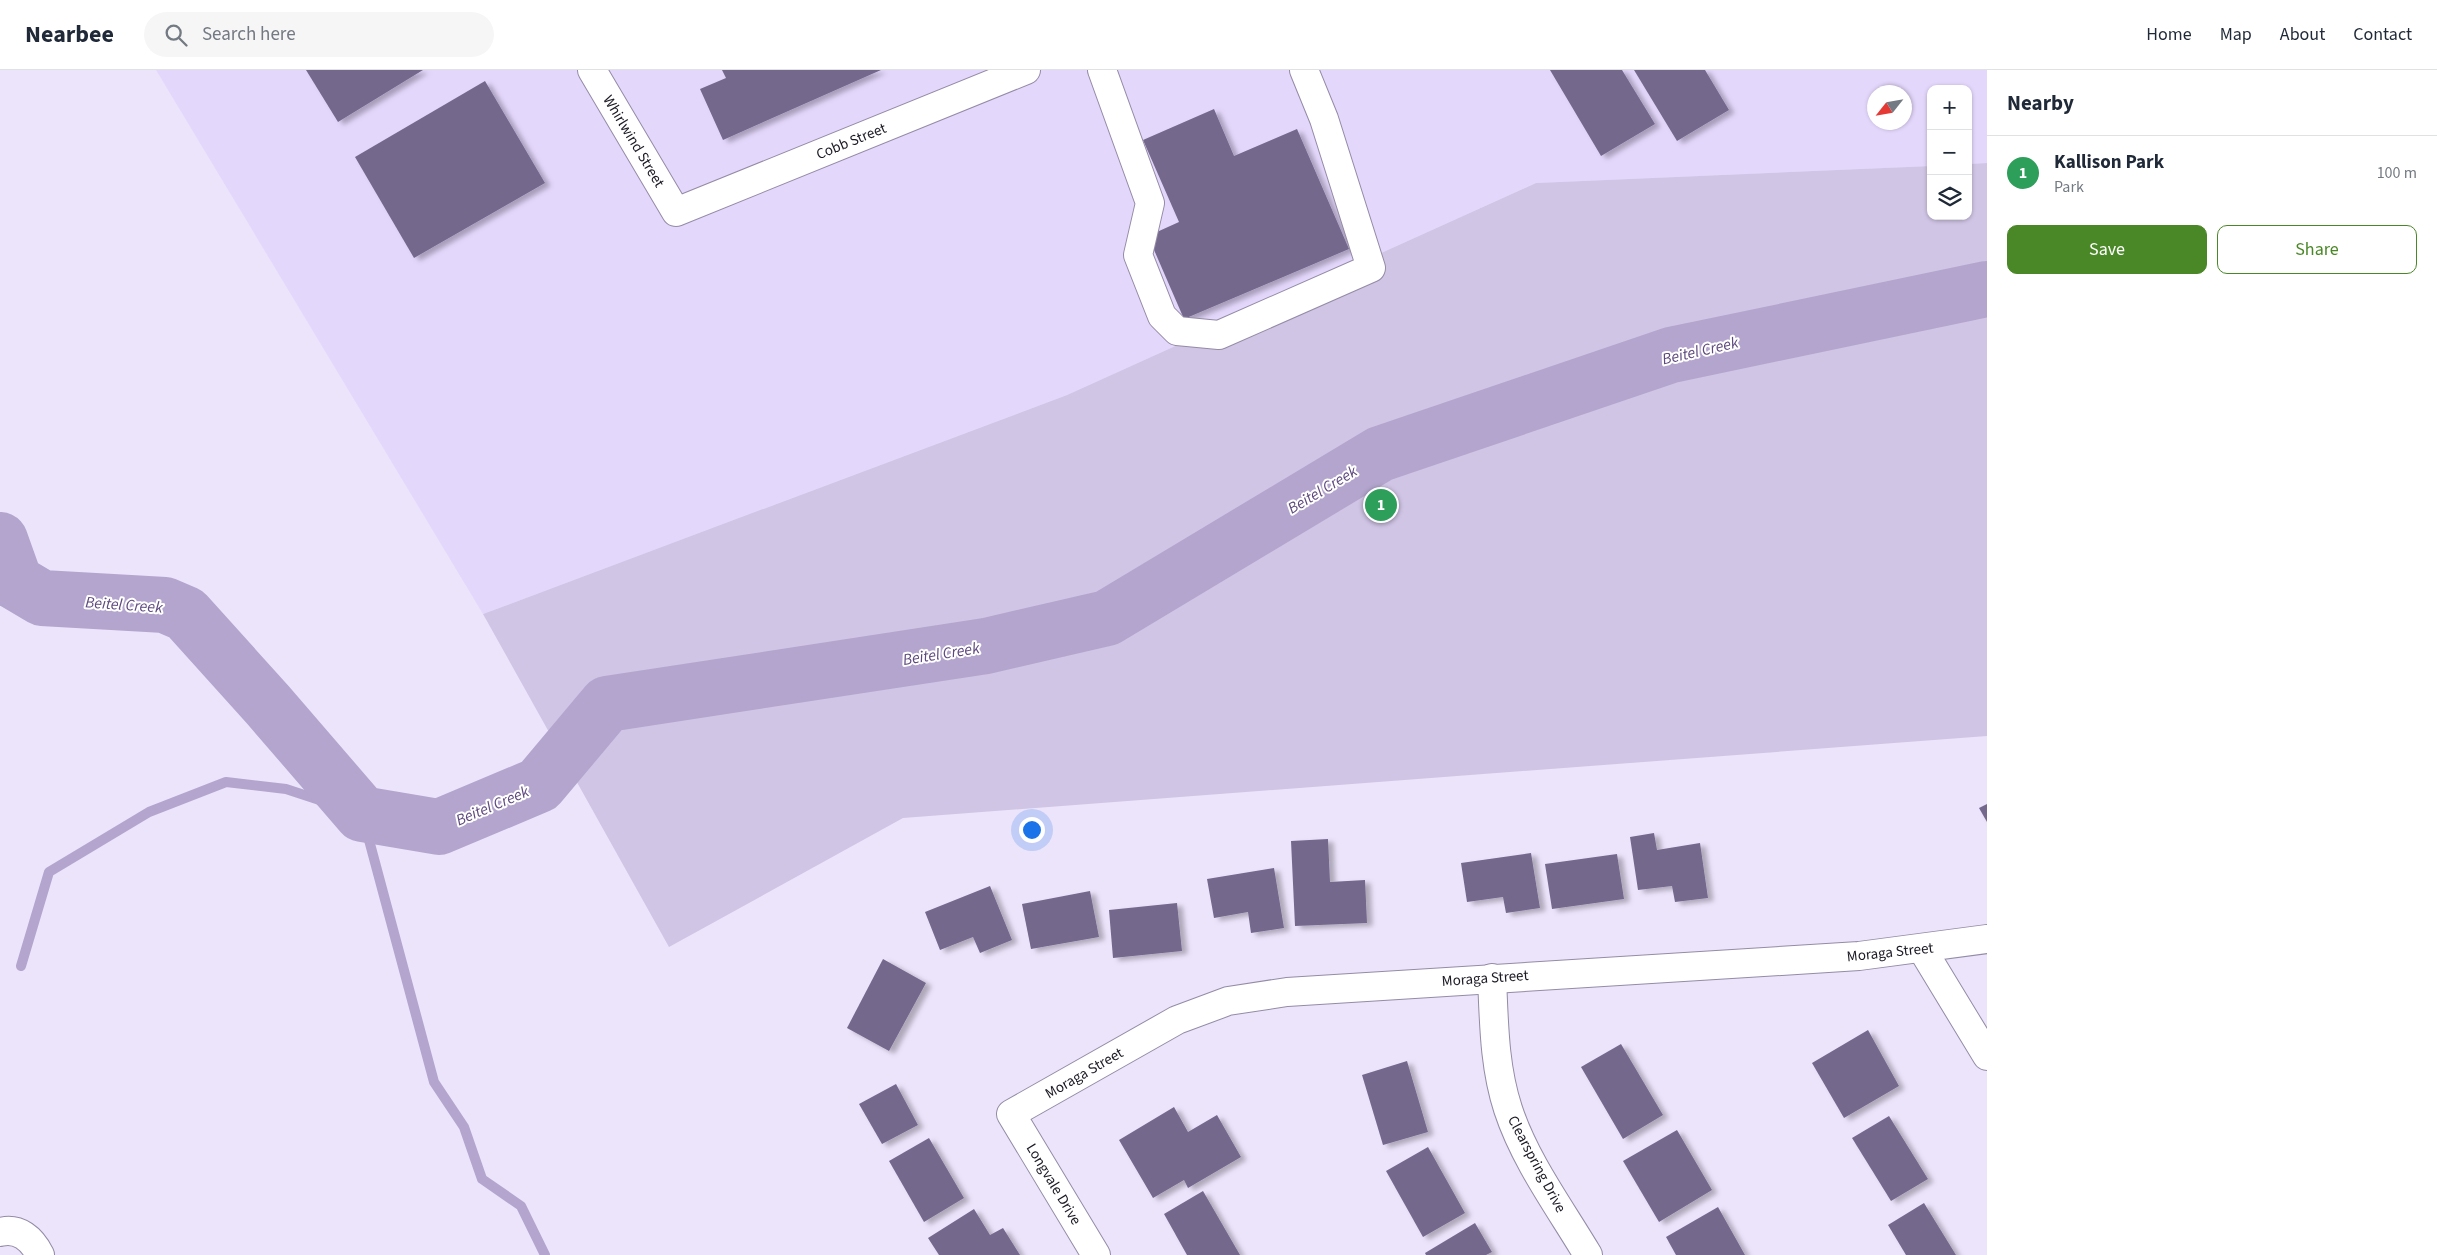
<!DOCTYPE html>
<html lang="en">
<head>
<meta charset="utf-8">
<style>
	:root { --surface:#fff; --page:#f6f6f7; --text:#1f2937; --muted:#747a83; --line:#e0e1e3; --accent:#4a8827 }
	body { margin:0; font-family:"Source Sans 3",sans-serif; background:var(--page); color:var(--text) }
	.controls { position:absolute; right:15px; top:15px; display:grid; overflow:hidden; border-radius:10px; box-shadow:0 1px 4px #0004 }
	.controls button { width:45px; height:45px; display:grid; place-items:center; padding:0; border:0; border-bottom:1px solid var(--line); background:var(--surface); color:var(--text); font:25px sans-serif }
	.compass { position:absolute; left:1867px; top:15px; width:45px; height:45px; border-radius:50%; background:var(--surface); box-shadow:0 1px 4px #0004; rotate:239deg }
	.you { position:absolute; left:1031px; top:759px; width:18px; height:18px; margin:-12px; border:4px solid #fff; border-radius:50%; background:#1a73e8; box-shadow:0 0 0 8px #1a73e833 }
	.badge { display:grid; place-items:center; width:32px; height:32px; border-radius:50%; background:var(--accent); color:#fff; font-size:16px; font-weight:700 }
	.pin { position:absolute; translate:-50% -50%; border:2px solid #fff; box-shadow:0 1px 5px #0006 }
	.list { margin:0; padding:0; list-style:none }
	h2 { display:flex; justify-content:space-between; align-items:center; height:65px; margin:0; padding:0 20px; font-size:21px }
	h2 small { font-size:16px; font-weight:400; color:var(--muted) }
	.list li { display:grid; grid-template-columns:32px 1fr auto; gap:15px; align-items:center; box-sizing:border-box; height:75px; padding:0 20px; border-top:1px solid var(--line) }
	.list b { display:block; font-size:19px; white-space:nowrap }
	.list p { margin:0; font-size:16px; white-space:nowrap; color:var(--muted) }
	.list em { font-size:16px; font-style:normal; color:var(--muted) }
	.actions { display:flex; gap:10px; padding:15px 20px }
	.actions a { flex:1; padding:11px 0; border:1px solid var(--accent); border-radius:10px; text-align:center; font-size:18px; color:var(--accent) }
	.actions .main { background:var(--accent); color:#fff }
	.icon { flex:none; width:28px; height:28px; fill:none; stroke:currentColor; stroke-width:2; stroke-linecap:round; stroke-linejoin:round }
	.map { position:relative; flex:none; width:1987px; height:1185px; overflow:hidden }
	header { display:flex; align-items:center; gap:30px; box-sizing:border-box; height:70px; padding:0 25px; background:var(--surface); border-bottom:1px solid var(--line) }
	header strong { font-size:24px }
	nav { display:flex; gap:28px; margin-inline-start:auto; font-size:18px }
	.search { width:350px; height:45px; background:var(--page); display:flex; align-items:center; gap:12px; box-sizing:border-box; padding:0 18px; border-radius:28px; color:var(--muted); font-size:19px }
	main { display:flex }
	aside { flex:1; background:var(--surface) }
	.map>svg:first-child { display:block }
	.built { fill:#e4d7fc; fill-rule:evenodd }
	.green { fill:#d0c5e5 }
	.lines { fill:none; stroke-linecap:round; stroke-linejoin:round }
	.stream { stroke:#b3a5cd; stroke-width:10 }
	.river { stroke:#b3a5cd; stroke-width:56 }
	.building { fill:#75688d; filter:url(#shadow) }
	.minor-casing { stroke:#948ba6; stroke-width:30 }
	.minor { stroke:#fff; stroke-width:28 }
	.labels { text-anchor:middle; stroke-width:4; stroke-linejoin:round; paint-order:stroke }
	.street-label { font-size:15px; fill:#1c1923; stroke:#fff }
	.water-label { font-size:16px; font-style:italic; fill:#5e497f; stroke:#fff }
</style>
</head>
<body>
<header>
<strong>Nearbee</strong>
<div class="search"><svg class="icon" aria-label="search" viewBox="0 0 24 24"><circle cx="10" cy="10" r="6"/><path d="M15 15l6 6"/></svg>Search here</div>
<nav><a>Home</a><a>Map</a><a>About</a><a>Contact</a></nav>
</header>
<main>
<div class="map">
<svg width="1987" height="1185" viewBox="0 0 1987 1185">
	<defs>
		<filter id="shadow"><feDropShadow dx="5.5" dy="3" stdDeviation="2.5" flood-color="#0004"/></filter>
	</defs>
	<rect width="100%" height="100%" fill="#ece4fb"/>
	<!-- built -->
	<path class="built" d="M 156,0 L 1987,0 L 1987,93 L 1968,94 L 1968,19 L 1931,19 L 1931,96 L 1536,113 L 1067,325 L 483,544 ZM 1874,22 L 1904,22 L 1904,52 L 1874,52 Z"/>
	<!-- green -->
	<path class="green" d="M 1987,93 L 1987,666 L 903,748 L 669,877 L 483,544 L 1067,325 L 1536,113 L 1931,96 L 1931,146 L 1968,146 L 1968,94 Z"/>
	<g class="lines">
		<!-- stream -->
		<path class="stream" d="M 21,896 L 49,802 L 149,742 L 226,712 L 286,719 L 362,744 L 434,1012 L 464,1057 L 482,1109 L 521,1136 L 545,1185"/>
		<!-- river -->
		<path class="river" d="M 0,470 L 15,512 L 42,528 L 165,535 L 186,544 L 268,635 L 362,744 L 439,757 L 539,715 L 607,634 L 986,576 L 1107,548 L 1380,384 L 1671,285 L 1987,219"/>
	</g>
	<!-- building -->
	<g class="building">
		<path d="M 306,0 L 423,0 L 338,52 Z"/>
		<path d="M 722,0 L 881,0 L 723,70 L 700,19 L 726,8 Z"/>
		<path d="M 1550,0 L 1622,0 L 1655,54 L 1601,86 Z"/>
		<path d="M 1634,0 L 1705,0 L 1729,40 L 1677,71 Z"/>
		<path d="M 485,11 L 545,113 L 414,188 L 355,87 Z"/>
		<path d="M 1214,39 L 1234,86 L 1297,59 L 1349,179 L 1184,249 L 1148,166 L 1179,152 L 1143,70 Z"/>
		<path d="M 1987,734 L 1987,752 L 1979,738 Z"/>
		<path d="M 1654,763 L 1657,780 L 1700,773 L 1708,828 L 1675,832 L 1672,816 L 1638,820 L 1630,767 Z"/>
		<path d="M 1328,769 L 1330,812 L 1365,810 L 1367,853 L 1295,856 L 1291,771 Z"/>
		<path d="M 1531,783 L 1540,838 L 1506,843 L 1503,827 L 1467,832 L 1461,793 Z"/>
		<path d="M 1617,784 L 1624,829 L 1552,839 L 1545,794 Z"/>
		<path d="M 1274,798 L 1284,858 L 1251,863 L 1248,842 L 1214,848 L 1207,809 Z"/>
		<path d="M 990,816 L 1012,870 L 980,883 L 973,867 L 940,880 L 925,842 Z"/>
		<path d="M 1090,821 L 1099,867 L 1031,879 L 1022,834 Z"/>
		<path d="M 1177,833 L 1182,881 L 1113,888 L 1109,840 Z"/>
		<path d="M 883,889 L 926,913 L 889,981 L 847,958 Z"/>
		<path d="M 1868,960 L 1899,1016 L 1844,1048 L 1812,993 Z"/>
		<path d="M 1621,974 L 1663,1045 L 1623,1069 L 1581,997 Z"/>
		<path d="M 1407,991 L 1428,1062 L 1383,1075 L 1362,1005 Z"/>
		<path d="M 896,1014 L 918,1055 L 882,1074 L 859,1034 Z"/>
		<path d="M 1174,1037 L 1188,1062 L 1217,1045 L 1241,1087 L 1188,1118 L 1184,1110 L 1153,1128 L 1119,1070 Z"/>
		<path d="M 1889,1046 L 1928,1109 L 1891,1131 L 1852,1068 Z"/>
		<path d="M 1677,1060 L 1712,1120 L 1659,1152 L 1623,1091 Z"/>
		<path d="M 929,1068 L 964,1128 L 924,1152 L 889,1091 Z"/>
		<path d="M 1428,1077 L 1465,1143 L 1423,1167 L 1386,1101 Z"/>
		<path d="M 1203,1121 L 1240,1185 L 1187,1185 L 1164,1144 Z"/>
		<path d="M 1924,1133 L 1956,1185 L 1906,1185 L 1888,1155 Z"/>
		<path d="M 1718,1137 L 1745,1185 L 1676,1185 L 1666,1167 Z"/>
		<path d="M 974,1139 L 990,1165 L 1003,1158 L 1020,1185 L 939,1185 L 928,1168 Z"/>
		<path d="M 1475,1153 L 1492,1182 L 1486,1185 L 1426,1185 L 1425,1183 Z"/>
	</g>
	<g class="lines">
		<defs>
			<g id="minor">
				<path d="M 592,0 L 676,142 L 1026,0"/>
				<path d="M 1102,0 L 1150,133 L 1138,185 L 1162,246 L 1177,261 L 1219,265 L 1371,198 L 1324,49 L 1304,0"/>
				<path d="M 1922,879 L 1987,986"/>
				<path d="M 1492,908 C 1494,952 1494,996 1508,1039 C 1525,1091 1560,1138 1588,1185"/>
				<path d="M 0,1162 C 19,1157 32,1169 40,1185"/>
				<path d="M 1096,1185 L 1011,1044 L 1177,950 L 1228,931 L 1287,922 L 1859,886 L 1987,869"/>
			</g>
		</defs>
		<!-- minor casing -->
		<use href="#minor" class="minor-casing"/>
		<!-- minor -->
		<use href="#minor" class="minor"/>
	</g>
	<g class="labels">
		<!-- street labels -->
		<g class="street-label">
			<text transform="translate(634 71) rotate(59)" y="5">Whirlwind Street</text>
			<text transform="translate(851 71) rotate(-22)" y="5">Cobb Street</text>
			<text transform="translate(1890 882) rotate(-6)" y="5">Moraga Street</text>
			<text transform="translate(1485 908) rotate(-4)" y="5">Moraga Street</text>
			<text transform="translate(1084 1003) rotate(-30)" y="5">Moraga Street</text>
			<text transform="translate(1537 1094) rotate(62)" y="5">Clearspring Drive</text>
			<text transform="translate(1054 1114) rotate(59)" y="5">Longvale Drive</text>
		</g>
		<!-- water labels -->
		<g class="water-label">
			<text transform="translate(1700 280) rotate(-13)" y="6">Beitel Creek</text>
			<text transform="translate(1322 419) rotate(-31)" y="6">Beitel Creek</text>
			<text transform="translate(124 534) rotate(4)" y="6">Beitel Creek</text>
			<text transform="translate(941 583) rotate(-9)" y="6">Beitel Creek</text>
			<text transform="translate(492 735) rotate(-23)" y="6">Beitel Creek</text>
		</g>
	</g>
</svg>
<div class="controls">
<button>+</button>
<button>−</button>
<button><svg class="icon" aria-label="layers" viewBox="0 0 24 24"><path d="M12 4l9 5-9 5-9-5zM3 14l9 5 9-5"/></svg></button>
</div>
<svg class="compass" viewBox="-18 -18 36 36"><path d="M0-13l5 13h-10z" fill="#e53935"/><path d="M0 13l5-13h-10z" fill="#747a83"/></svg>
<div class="you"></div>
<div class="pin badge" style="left:1381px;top:435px;background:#2e9e5b">1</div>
</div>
<aside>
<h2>Nearby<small></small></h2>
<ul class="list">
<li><span class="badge" style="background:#2e9e5b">1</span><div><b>Kallison Park</b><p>Park</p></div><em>100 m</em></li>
</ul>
<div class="actions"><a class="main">Save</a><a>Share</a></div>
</aside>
</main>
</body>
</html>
